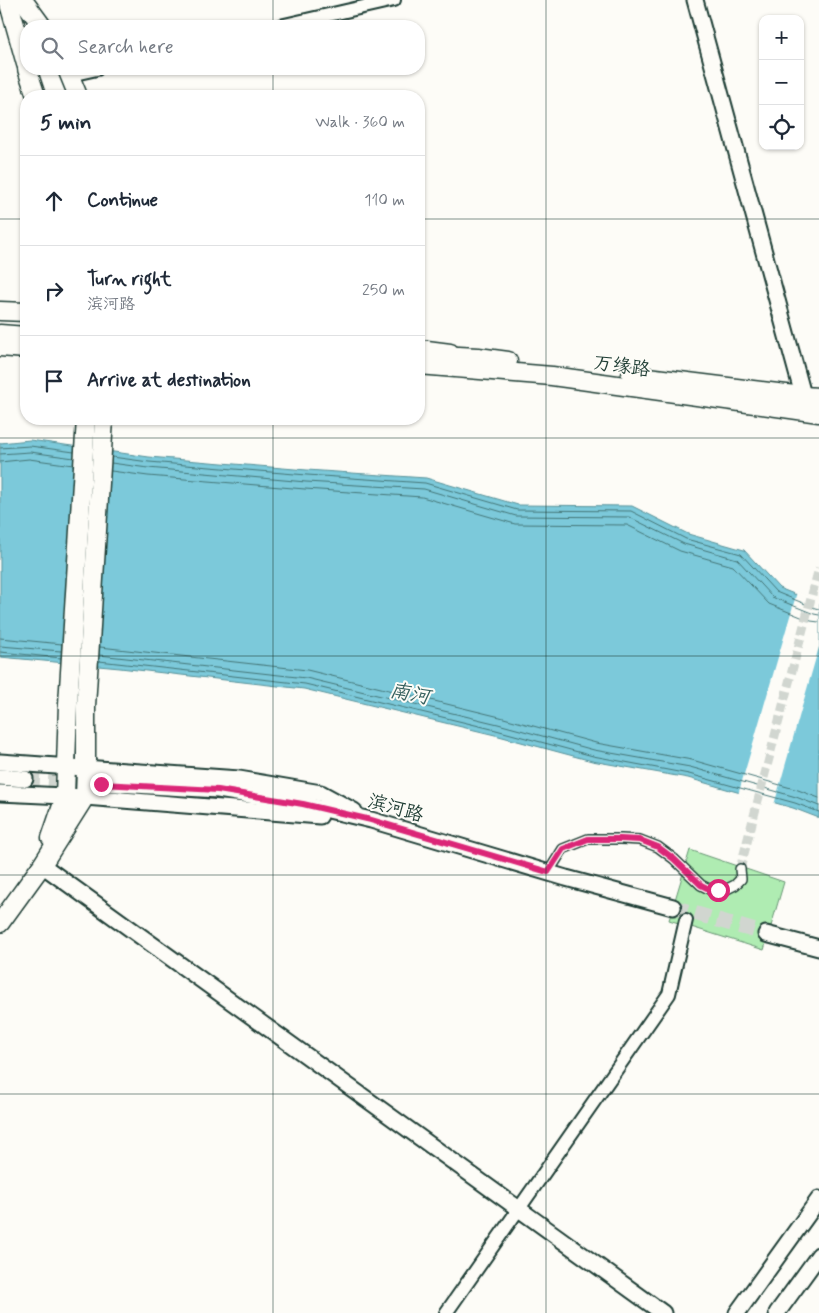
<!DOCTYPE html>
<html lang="en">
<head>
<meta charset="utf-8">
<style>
	:root { --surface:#fff; --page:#f2f2f3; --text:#1f2937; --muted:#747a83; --line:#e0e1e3 }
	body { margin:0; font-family:Mynerve,"LXGW WenKai TC",sans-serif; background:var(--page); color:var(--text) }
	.controls { position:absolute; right:15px; top:15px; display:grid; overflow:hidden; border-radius:10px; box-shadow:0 1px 4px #0004 }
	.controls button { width:45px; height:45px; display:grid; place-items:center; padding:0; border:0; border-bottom:1px solid var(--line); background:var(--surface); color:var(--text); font:25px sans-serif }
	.stop { position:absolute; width:15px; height:15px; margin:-11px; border:4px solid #db2777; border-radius:50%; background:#fff }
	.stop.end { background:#db2777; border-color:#fff; box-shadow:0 1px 5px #0008 }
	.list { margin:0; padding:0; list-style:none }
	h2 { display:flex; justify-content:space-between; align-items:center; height:65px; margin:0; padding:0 20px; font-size:21px }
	h2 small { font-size:16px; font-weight:400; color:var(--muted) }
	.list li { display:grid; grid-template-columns:32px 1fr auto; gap:15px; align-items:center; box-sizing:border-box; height:90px; padding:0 20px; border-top:1px solid var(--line) }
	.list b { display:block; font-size:19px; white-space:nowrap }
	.list p { margin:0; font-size:16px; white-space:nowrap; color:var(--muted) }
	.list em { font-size:16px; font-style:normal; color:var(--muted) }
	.icon { flex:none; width:28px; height:28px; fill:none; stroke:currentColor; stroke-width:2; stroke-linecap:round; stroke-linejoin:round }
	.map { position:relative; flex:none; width:819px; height:1313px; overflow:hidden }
	.search { position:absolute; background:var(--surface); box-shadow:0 1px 4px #0004; left:20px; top:20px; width:405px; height:55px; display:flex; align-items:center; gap:12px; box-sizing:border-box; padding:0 18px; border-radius:20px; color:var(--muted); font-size:19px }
	.panel { position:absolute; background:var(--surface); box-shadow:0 1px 4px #0004; left:20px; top:90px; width:405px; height:335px; border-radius:20px }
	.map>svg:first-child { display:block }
	.green { fill:#afecb2; stroke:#679473 }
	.water { fill:#7cc9da; stroke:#579198 }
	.pier { fill:#fdfcf7 }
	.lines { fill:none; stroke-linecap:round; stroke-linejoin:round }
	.shore { stroke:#447576; stroke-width:1 }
	.pedestrian-tunnel { stroke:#d1d6d0; stroke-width:9; stroke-dasharray:9 4.5; stroke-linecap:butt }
	.tertiary-tunnel { stroke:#d1d6d0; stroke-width:15; stroke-dasharray:15 8; stroke-linecap:butt }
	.pedestrian-casing { stroke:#1f3d34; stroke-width:12 }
	.minor-casing { stroke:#1f3d34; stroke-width:16 }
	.tertiary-casing { stroke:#1f3d34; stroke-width:19 }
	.secondary-casing { stroke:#1f3d34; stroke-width:21 }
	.pedestrian { stroke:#fdfcf7; stroke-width:9 }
	.minor { stroke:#fdfcf7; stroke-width:12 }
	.tertiary { stroke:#fdfcf7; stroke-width:15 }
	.secondary { stroke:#fdfcf7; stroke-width:18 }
	.route { stroke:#db2777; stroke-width:6 }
	.grid { fill:none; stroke:#1f3d34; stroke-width:1; stroke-opacity:0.55 }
	.labels { text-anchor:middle; stroke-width:4; stroke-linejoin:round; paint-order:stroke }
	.street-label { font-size:19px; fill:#1f3d34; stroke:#fdfcf7 }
	.water-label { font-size:20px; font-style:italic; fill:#36605e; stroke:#fdfcf7 }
</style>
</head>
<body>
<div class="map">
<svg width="819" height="1313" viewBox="0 0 819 1313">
	<rect width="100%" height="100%" fill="#fdfcf7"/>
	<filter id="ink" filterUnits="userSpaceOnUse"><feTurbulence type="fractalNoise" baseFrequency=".02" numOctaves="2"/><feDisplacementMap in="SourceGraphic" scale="10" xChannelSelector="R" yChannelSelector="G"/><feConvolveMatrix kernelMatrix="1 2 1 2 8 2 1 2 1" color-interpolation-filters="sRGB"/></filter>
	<g filter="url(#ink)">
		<!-- green -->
		<path class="green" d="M 690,850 L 784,882 L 764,950 L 669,920 Z"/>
		<!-- water -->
		<path class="water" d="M 30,440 L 149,457 L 307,470 L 426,478 L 518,505 L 632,506 L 688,534 L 744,550 L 779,588 L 819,604 L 819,818 L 793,808 L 688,778 L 592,761 L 495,735 L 304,689 L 120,668 L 0,657 L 0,443 Z"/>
		<!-- pier -->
		<path class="pier" d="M 797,592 L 819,602 L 819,647 L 774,805 L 738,795 Z"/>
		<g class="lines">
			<!-- shore -->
			<g class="shore">
				<path d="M 0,448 L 30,446 L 74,452"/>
				<path d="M 0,454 L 30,452 L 74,458"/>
				<path d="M 112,457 L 149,462 L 307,475 L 425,483 L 517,510 L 631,511 L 686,539 L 741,554 L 776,592 L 815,608 L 819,609"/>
				<path d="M 0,462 L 29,459 L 73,465"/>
				<path d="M 111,463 L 148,468 L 306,482 L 424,489 L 516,516 L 629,517 L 684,544 L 737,559 L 772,597 L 814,614 L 819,615"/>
				<path d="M 111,471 L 148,476 L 305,489 L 422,497 L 515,524 L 627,525 L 680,551 L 733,566 L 769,604 L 811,621 L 819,622"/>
				<path d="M 0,638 L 62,644"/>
				<path d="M 0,646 L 61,651"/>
				<path d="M 100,647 L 307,670 L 500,717 L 596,743 L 692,760 L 798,790 L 819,798"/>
				<path d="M 0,652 L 61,658"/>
				<path d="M 99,655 L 306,678 L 498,724 L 594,750 L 690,767 L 796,797 L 819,806"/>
				<path d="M 99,661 L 305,684 L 496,730 L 593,756 L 689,774 L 795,803 L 819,812"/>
			</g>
			<!-- pedestrian-tunnel -->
			<path class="pedestrian-tunnel" d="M 740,869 L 819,568"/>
			<!-- tertiary-tunnel -->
			<g class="tertiary-tunnel">
				<path d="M 25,779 L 97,783"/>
				<path d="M 673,907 L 766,934"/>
			</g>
			<defs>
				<path id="pedestrian" d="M 548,873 L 563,849 L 588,839 L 621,839 L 640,840 L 658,847 L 674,859 L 701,885 L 709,889 L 718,890 L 727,889 L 735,885 L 741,879 L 740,869"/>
				<g id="minor">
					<path d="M 280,26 L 394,0"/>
					<path d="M 70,75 L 97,69"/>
					<path d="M 446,1313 L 669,994 L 686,920"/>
				</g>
				<g id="tertiary">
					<path d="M 695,0 L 806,406"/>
					<path d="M 0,762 L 239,779 L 321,793 L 354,811"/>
					<path d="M 0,777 L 25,779"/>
					<path d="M 101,783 L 218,790 L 303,804 L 371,820 L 566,878 L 673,907"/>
					<path d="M 0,793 L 85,797 L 320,816"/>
					<path d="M 42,865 L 663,1313"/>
					<path d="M 766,934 L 819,948"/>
					<path d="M 737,1313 L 819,1199"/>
					<path d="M 777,1313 L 819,1255"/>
				</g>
				<g id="secondary">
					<path d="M 8,0 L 26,64"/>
					<path d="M 23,0 L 42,26"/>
					<path d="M 27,69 L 36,96"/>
					<path d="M 67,69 L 78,96"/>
					<path d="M 0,311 L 26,312"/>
					<path d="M 0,334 L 26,336"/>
					<path d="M 0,347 L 26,349"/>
					<path d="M 419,349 L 450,353"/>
					<path d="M 439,355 L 478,357 L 508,361"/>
					<path d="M 419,365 L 552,376 L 819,413"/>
					<path d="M 631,375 L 803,396 L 819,397"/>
					<path d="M 51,838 L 65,797 L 68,704 L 86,419"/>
					<path d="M 0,923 L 42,865 L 85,797 L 86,769 L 86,706 L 104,419"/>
				</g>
			</defs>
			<!-- pedestrian casing -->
			<use href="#pedestrian" class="pedestrian-casing"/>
			<!-- minor casing -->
			<use href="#minor" class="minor-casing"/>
			<!-- tertiary casing -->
			<use href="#tertiary" class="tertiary-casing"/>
			<!-- secondary casing -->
			<use href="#secondary" class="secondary-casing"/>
			<!-- pedestrian -->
			<use href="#pedestrian" class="pedestrian"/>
			<!-- minor -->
			<use href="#minor" class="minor"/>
			<!-- tertiary -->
			<use href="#tertiary" class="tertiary"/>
			<!-- secondary -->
			<use href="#secondary" class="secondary"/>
		</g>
	</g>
	<g class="lines" filter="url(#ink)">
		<!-- route -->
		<path class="route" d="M 101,784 L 218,790 L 303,804 L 371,820 L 548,872 L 563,849 L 588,839 L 620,839 L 640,840 L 658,847 L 674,859 L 701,885 L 709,889 L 718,890"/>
	</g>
	<!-- grid -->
	<path class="grid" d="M 273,0 L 273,26M 546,0 L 546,1313M 273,69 L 273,96M 0,219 L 26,219M 419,219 L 819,219M 273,419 L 273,1313M 0,438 L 819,438M 0,656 L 819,656M 0,875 L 819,875M 0,1094 L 819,1094"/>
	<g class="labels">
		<!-- street labels -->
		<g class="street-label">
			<text transform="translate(622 365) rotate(8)" y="7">万缘路</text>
			<text transform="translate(396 807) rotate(16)" y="7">滨河路</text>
		</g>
		<!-- water labels -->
		<g class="water-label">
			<text transform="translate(410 693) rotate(11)" y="7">南河</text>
		</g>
	</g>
</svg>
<div class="controls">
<button>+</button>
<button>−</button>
<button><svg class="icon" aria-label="locate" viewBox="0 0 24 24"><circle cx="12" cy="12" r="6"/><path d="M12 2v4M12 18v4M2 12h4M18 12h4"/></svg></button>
</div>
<div class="stop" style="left:718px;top:890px"></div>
<div class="stop end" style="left:101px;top:784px"></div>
<div class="search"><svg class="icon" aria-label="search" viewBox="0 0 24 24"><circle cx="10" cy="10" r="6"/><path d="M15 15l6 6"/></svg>Search here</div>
<section class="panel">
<h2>5 min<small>Walk · 360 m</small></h2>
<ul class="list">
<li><svg class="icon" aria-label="ahead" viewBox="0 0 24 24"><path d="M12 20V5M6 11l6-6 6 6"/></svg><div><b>Continue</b></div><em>110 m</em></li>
<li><svg class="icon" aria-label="right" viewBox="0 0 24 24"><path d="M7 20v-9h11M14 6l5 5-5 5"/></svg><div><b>Turn right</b><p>滨河路</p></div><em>250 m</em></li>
<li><svg class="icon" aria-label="arrive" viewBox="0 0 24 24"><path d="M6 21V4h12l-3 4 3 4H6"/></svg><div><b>Arrive at destination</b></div></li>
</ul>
</section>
</div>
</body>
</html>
